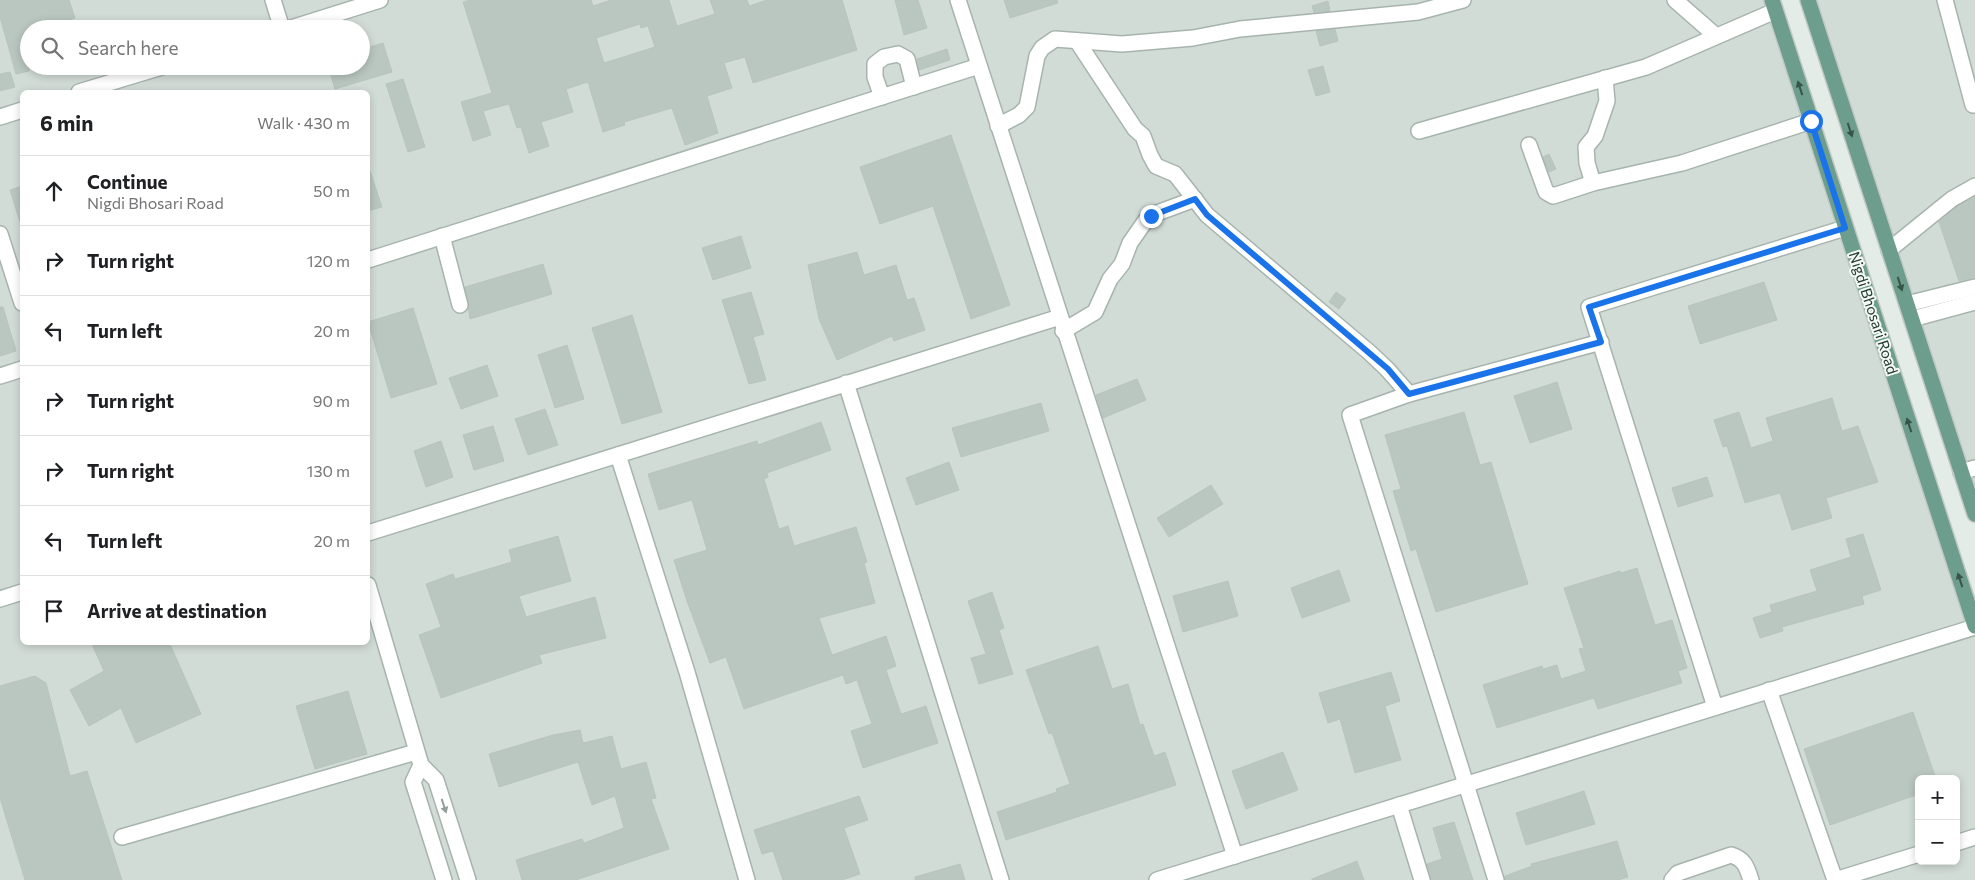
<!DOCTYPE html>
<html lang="en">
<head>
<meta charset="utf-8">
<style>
	:root { --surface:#fff; --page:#f6f6f6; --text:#202124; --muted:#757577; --line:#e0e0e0 }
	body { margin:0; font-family:Commissioner,sans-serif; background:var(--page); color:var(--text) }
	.controls { position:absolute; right:15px; bottom:15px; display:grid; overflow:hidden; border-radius:8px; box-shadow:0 2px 8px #0003 }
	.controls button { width:45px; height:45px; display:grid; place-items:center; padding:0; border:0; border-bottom:1px solid var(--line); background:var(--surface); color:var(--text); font:25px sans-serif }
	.stop { position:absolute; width:15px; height:15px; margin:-11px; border:4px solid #1a73e8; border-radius:50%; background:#fff }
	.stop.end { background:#1a73e8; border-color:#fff; box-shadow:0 1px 5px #0008 }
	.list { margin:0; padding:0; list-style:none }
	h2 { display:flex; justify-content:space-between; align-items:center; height:65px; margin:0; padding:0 20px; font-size:21px }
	h2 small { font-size:16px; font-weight:400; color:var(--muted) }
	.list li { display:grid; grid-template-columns:32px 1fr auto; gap:15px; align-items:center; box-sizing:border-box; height:70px; padding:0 20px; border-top:1px solid var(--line) }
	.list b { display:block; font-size:19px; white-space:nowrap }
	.list p { margin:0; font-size:16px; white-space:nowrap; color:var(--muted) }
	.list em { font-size:16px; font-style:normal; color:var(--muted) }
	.icon { flex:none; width:28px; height:28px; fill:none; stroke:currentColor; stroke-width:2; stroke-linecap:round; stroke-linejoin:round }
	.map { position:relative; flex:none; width:1975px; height:880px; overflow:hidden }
	.search { position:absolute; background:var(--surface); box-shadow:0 2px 8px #0003; left:20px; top:20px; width:350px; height:55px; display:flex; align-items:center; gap:12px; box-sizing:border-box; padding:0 18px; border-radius:28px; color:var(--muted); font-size:19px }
	.panel { position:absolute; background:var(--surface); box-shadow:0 2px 8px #0003; left:20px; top:90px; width:350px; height:555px; border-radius:8px }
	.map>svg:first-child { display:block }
	.built { fill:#d2dcd6; fill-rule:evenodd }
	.building { fill:#bac7c0; stroke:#b7c5be; fill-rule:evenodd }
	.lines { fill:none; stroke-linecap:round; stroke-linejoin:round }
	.minor-casing { stroke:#a7b4ae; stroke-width:18 }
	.major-casing { stroke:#c2c8c6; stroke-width:18 }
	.minor { stroke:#fff; stroke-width:15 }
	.major { stroke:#6d9d8c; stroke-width:15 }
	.oneway { fill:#375449 }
	.oneway2 { fill:#929e99 }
	.route { stroke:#1a73e8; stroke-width:6 }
	.labels { text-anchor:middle; stroke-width:4; stroke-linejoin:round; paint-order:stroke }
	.street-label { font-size:15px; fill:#253c33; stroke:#f4f9f6 }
</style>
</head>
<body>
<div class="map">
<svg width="1975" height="880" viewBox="0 0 1975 880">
	<rect width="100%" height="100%" fill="#e4ece8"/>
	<!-- built -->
	<g class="built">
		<path d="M 0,0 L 1766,0 L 1975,638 L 1975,880 L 0,880 ZM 29,29 L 361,29 L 361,66 L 29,66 ZM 22,92 L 368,92 L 368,642 L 22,642 ZM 1919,779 L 1956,779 L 1956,861 L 1919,861 Z"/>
		<path d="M 1814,0 L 1975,0 L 1975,494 Z"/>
	</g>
	<!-- building -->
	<g class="building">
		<path d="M 0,0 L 69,0 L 75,18 L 40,29 L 29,29 L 29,71 L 16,74 L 0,17 Z"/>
		<path d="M 470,0 L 591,0 L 593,6 L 611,0 L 669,0 L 677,26 L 715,14 L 710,0 L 747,0 L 749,6 L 767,0 L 842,0 L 857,50 L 753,83 L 745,57 L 724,63 L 732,88 L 707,96 L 718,133 L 685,145 L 672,108 L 624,122 L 625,125 L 603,132 L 588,82 L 566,89 L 573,112 L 541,122 L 549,146 L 529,153 L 521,127 L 517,128 L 509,104 L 483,111 L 491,135 L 473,141 L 461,102 L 492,93 L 463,2 ZM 640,24 L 641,28 L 648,26 L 655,47 L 604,63 L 596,38 Z"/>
		<path d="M 895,0 L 918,0 L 927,28 L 904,35 Z"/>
		<path d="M 1004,0 L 1057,0 L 1058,3 L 1010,18 Z"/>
		<path d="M 1328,1 L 1330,11 L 1314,13 L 1312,6 Z"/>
		<path d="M 1335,29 L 1338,41 L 1320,46 L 1316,31 Z"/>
		<path d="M 383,43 L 392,72 L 335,89 L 328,66 L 361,66 L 361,50 Z"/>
		<path d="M 947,49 L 950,60 L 919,70 L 917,59 Z"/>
		<path d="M 1323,66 L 1330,92 L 1316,96 L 1308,70 Z"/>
		<path d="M 10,72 L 15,87 L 0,91 L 0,74 Z"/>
		<path d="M 403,79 L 425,147 L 408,152 L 386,84 Z"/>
		<path d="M 951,135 L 1010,305 L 971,319 L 933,206 L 880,224 L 860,167 Z"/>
		<path d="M 1549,154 L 1556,169 L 1549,172 L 1543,157 Z"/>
		<path d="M 368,171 L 370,171 L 382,207 L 368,211 Z"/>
		<path d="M 22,186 L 22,221 L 20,222 L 10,190 Z"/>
		<path d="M 1975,197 L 1975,277 L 1959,281 L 1939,222 L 1956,207 Z"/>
		<path d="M 741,236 L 751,268 L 713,280 L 702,248 Z"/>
		<path d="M 857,252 L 864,275 L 896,265 L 907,300 L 914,298 L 925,330 L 894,341 L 892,336 L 837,360 L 819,319 L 808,265 Z"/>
		<path d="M 543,264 L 552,294 L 470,319 L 465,287 Z"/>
		<path d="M 1764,282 L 1777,320 L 1700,344 L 1688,306 Z"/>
		<path d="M 751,292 L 764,334 L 753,337 L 766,380 L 749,384 L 722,300 Z"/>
		<path d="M 1336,292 L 1346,299 L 1339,309 L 1329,302 Z"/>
		<path d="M 0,307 L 3,307 L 16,351 L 0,356 Z"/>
		<path d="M 413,308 L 437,384 L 391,398 L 368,322 Z"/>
		<path d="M 632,315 L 662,412 L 622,424 L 592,328 Z"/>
		<path d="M 567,345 L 584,399 L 555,408 L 538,355 Z"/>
		<path d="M 487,365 L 498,396 L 461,409 L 449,378 Z"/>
		<path d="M 1137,379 L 1146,400 L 1103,418 L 1096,395 Z"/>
		<path d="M 1557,382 L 1572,429 L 1530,443 L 1514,396 Z"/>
		<path d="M 1832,398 L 1842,431 L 1858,426 L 1878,482 L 1826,498 L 1832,518 L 1792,530 L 1780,493 L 1745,503 L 1727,446 L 1723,447 L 1714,420 L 1739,412 L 1751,448 L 1773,441 L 1766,418 Z"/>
		<path d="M 1041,403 L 1049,431 L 961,457 L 952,428 Z"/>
		<path d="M 545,409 L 558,445 L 528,455 L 515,419 Z"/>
		<path d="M 1464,412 L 1480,465 L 1491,462 L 1528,584 L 1436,612 L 1416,549 L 1411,551 L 1393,491 L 1401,489 L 1385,435 Z"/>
		<path d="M 821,422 L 831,450 L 767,473 L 768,477 L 764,479 L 779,529 L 788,526 L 794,546 L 856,527 L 867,562 L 864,563 L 875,603 L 819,618 L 832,655 L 886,636 L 896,666 L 886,670 L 901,714 L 926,706 L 938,743 L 863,768 L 851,731 L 872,724 L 857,680 L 846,684 L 843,675 L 744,709 L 726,657 L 710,663 L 687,601 L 674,560 L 707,550 L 692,500 L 659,510 L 648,474 L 757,441 L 758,445 Z"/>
		<path d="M 493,426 L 504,461 L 474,470 L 463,435 Z"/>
		<path d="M 441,441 L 453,477 L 426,487 L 414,451 Z"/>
		<path d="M 949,462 L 959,490 L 916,505 L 906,478 Z"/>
		<path d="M 1707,477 L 1713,496 L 1678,507 L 1672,488 Z"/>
		<path d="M 1211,485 L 1223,504 L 1169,537 L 1157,518 Z"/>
		<path d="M 1863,534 L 1881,590 L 1862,596 L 1864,604 L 1782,627 L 1783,631 L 1760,638 L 1753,618 L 1772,612 L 1770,605 L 1817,591 L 1810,570 L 1851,557 L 1846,539 Z"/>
		<path d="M 558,536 L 571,581 L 519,596 L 526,617 L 595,597 L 606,638 L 539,655 L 542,663 L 441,698 L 419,635 L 441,627 L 426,584 L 453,574 L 455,579 L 512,562 L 509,550 Z"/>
		<path d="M 1637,568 L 1655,625 L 1672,620 L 1687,668 L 1678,671 L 1682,683 L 1598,709 L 1594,698 L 1497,728 L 1483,685 L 1542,666 L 1543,669 L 1557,665 L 1561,679 L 1586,671 L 1579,649 L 1584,648 L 1564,588 L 1620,571 L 1621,573 Z"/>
		<path d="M 1339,570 L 1350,601 L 1302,618 L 1291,588 Z"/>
		<path d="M 1228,581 L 1238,616 L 1183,632 L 1173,596 Z"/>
		<path d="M 992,592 L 1004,628 L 999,630 L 1013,674 L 979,684 L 971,658 L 986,654 L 968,601 Z"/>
		<path d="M 91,642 L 169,642 L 201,714 L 136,743 L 121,708 L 89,726 L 70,690 L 104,671 Z"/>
		<path d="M 1098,646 L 1112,689 L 1128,684 L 1140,725 L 1143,724 L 1154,756 L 1165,752 L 1176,785 L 1006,840 L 997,812 L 1057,792 L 1056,789 L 1070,784 L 1052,733 L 1049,734 L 1026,670 Z"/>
		<path d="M 1391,672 L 1400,701 L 1385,706 L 1401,760 L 1355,773 L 1340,719 L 1328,723 L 1319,693 Z"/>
		<path d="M 35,676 L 46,683 L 70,776 L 87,771 L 122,880 L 25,880 L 0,798 L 0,686 Z"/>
		<path d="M 348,691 L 367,754 L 315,769 L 296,706 Z"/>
		<path d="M 1913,712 L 1936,779 L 1919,779 L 1919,794 L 1830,825 L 1804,749 Z"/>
		<path d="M 580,730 L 583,743 L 612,736 L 621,769 L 646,762 L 656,798 L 651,799 L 669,849 L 576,880 L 522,880 L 516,860 L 582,839 L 584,843 L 624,828 L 615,796 L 592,805 L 578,762 L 499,787 L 489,754 L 553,735 Z"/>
		<path d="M 1283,752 L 1298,790 L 1246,809 L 1232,771 Z"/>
		<path d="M 1584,791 L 1595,824 L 1526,845 L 1516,813 Z"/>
		<path d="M 859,796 L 868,820 L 844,828 L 860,874 L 842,880 L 783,880 L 773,851 L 762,854 L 754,830 Z"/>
		<path d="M 1454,822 L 1473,880 L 1432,880 L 1427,864 L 1442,859 L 1433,828 Z"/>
		<path d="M 1617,841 L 1628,877 L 1618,880 L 1505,880 L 1505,876 L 1532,866 L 1531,864 Z"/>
		<path d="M 1357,861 L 1364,880 L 1312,880 L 1312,879 Z"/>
		<path d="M 960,864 L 965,880 L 915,880 L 915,877 Z"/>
	</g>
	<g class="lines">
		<defs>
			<g id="minor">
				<path d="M 273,0 L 282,29"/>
				<path d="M 958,0 L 1235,856"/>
				<path d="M 1675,0 L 1716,36"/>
				<path d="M 1945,0 L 1973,105 L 1975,104"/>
				<path d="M 288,29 L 380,0"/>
				<path d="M 1077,41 L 1135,129 L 1143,136 L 1150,155 L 1156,166 L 1175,174 L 1207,215 L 1369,352 L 1387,369 L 1409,394"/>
				<path d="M 79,92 L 165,66"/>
				<path d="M 882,97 L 875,77 L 875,64 L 884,57 L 898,54 L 907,59 L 914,87"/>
				<path d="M 0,117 L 22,110"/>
				<path d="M 998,126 L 1019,115 L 1027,107 L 1037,56 L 1042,48 L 1055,39 L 1122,44 L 1193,38 L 1240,29 L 1418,12 L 1463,0"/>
				<path d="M 1419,131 L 1646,67 L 1775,11"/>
				<path d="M 1529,145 L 1546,192 L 1553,196 L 1593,183 L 1682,163 L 1811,121"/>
				<path d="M 1593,183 L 1587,163 L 1586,147 L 1595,136 L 1607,101 L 1605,78"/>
				<path d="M 0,234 L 22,303"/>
				<path d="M 442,236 L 460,305"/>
				<path d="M 1889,250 L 1952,199 L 1975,186"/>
				<path d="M 368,260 L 979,66"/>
				<path d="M 1907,304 L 1975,287"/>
				<path d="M 1912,319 L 1975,302"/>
				<path d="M 1063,331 L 1095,312 L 1110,279 L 1122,264 L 1130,243 L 1146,220 L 1157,213 L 1195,199"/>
				<path d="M 0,376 L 22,369"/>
				<path d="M 846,383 L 1001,880"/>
				<path d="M 618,455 L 687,672 L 747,880"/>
				<path d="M 1961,472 L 1975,468"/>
				<path d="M 368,533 L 1060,317"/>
				<path d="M 368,585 L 421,765 L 436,780 L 468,880"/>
				<path d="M 0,599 L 22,592"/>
				<path d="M 1769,690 L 1835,880"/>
				<path d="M 1715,707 L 1589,307 L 1845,228"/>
				<path d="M 421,765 L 413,782 L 444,880"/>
				<path d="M 1399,805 L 1422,880"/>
				<path d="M 122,837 L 416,752"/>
				<path d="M 1956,843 L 1975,837"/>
				<path d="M 1157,880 L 1975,627"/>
				<path d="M 1496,880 L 1350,415 L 1409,394 L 1601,342"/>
				<path d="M 1672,880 L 1678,873 L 1731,855 C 1745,859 1747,868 1751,880"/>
				<path d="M 1835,880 L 1919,854"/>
			</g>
			<g id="major">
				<path d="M 1772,0 L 1975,626"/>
				<path d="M 1808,0 L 1975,514"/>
			</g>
		</defs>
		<!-- minor casing -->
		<use href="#minor" class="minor-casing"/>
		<!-- major casing -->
		<use href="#major" class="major-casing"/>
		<!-- minor -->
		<use href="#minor" class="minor"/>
		<!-- major -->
		<use href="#major" class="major"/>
	</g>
	<!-- one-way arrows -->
	<defs><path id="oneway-solid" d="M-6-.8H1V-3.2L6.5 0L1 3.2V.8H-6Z" transform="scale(1.25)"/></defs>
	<g class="oneway">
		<use href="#oneway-solid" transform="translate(1800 88) rotate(-108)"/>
		<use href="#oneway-solid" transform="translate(1850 130) rotate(72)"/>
		<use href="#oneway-solid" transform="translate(1900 284) rotate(72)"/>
		<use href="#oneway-solid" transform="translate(1909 425) rotate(-108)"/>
		<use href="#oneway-solid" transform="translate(1960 580) rotate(-108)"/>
	</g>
	<use class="oneway2" href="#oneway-solid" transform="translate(444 806) rotate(72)"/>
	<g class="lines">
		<!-- route -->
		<path class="route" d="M 1151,216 L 1195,199 L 1207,215 L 1388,369 L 1409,394 L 1601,342 L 1589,307 L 1845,228 L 1811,121"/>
	</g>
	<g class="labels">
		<!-- street labels -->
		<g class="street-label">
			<text transform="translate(1873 313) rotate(72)" y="5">Nigdi Bhosari Road</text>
		</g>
	</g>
</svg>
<div class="controls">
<button>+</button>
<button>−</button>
</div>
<div class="stop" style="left:1811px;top:121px"></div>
<div class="stop end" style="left:1151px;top:216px"></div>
<div class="search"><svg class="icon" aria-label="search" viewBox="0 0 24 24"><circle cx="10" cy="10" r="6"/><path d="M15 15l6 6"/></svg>Search here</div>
<section class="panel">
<h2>6 min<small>Walk · 430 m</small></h2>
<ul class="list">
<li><svg class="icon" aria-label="ahead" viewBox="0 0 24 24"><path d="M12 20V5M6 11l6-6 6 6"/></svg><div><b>Continue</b><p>Nigdi Bhosari Road</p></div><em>50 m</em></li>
<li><svg class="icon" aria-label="right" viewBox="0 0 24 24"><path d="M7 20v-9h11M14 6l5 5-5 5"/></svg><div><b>Turn right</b></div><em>120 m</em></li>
<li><svg class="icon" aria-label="left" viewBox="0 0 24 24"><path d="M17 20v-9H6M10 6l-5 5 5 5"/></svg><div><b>Turn left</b></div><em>20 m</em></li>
<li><svg class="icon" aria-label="right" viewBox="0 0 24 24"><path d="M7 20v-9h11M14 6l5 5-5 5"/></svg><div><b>Turn right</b></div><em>90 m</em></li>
<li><svg class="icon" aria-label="right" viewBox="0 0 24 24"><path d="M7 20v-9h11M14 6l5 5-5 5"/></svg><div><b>Turn right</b></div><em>130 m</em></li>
<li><svg class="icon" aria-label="left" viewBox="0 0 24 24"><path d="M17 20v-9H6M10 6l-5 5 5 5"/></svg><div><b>Turn left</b></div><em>20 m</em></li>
<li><svg class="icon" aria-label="arrive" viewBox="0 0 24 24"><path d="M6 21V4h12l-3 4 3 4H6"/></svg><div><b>Arrive at destination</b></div></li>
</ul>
</section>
</div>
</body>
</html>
